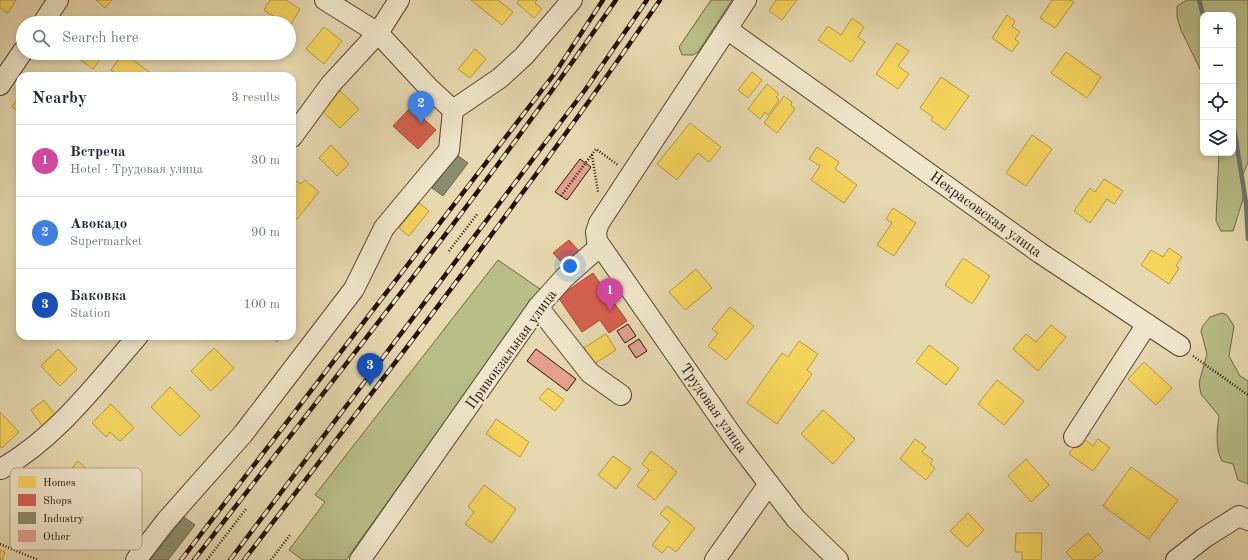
<!DOCTYPE html>
<html lang="en">
<head>
<meta charset="utf-8">
<style>
	:root { --surface:#fff; --page:#f6f6f7; --text:#1f2937; --muted:#747a83; --line:#e0e1e3; --accent:#0f766e }
	body { margin:0; font-family:"Old Standard TT",serif; background:var(--page); color:var(--text) }
	.controls { position:absolute; right:12px; top:12px; display:grid; overflow:hidden; border-radius:8px; box-shadow:0 2px 6px #0003 }
	.controls button { width:36px; height:36px; display:grid; place-items:center; padding:0; border:0; border-bottom:1px solid var(--line); background:var(--surface); color:var(--text); font:20px sans-serif }
	.you { position:absolute; left:570px; top:266px; width:14px; height:14px; margin:-10px; border:3px solid #fff; border-radius:50%; background:#1a73e8; box-shadow:0 0 0 6px #1a73e833 }
	.badge { display:grid; place-items:center; width:26px; height:26px; border-radius:50%; background:var(--accent); color:#fff; font-size:13px; font-weight:700 }
	.pin { position:absolute; translate:-50% -33px; filter:drop-shadow(0 1px 2px #0008) }
	.pin::after { content:''; position:absolute; top:21px; width:14px; height:12px; background:inherit; clip-path:polygon(0 0,100% 0,50% 100%) }
	.list { margin:0; padding:0; list-style:none }
	h2 { display:flex; justify-content:space-between; align-items:center; height:52px; margin:0; padding:0 16px; font-size:17px }
	h2 small { font-size:13px; font-weight:400; color:var(--muted) }
	.list li { display:grid; grid-template-columns:26px 1fr auto; gap:12px; align-items:center; box-sizing:border-box; height:72px; padding:0 16px; border-top:1px solid var(--line) }
	.list b { display:block; font-size:15px; white-space:nowrap }
	.list p { margin:0; font-size:13px; white-space:nowrap; color:var(--muted) }
	.list em { font-size:13px; font-style:normal; color:var(--muted) }
	.icon { flex:none; width:22px; height:22px; fill:none; stroke:currentColor; stroke-width:2; stroke-linecap:round; stroke-linejoin:round }
	.map { position:relative; flex:none; width:1248px; height:560px; overflow:hidden }
	.search { position:absolute; background:var(--surface); box-shadow:0 2px 6px #0003; left:16px; top:16px; width:280px; height:44px; display:flex; align-items:center; gap:10px; box-sizing:border-box; padding:0 14px; border-radius:22px; color:var(--muted); font-size:15px }
	.panel { position:absolute; background:var(--surface); box-shadow:0 2px 6px #0003; left:16px; top:72px; width:280px; height:268px; border-radius:12px }
	.map>svg:first-child { display:block }
	.green { fill:#b8be88; stroke:#706847 }
	.homes { fill:#f6d55c; stroke:#b89a42 }
	.shops { fill:#d6604d; stroke:#a24838 }
	.industry { fill:#8c8c6e; stroke:#6e674f }
	.lines { fill:none; stroke-linecap:round; stroke-linejoin:round }
	.stream { stroke:#6a756d; stroke-width:4.5 }
	.building { fill:#e3a091; stroke:#271106 }
	.minor-casing { stroke:#574330; stroke-width:22 }
	.path { stroke:#271106; stroke-width:2.5; stroke-dasharray:1 2; stroke-linecap:butt }
	.minor { stroke:#efe6cb; stroke-width:20 }
	.rail-casing { stroke:#271106; stroke-width:4.5 }
	.rail { stroke:#efe6cb; stroke-width:3; stroke-dasharray:9; stroke-linecap:butt }
	.labels { text-anchor:middle; stroke-width:4; stroke-linejoin:round; paint-order:stroke }
	.street-label { font-size:15px; fill:#271106; stroke:#efe6cb }
	.key { fill:#efe6cb; stroke:#b3a690; stroke-width:1 }
	.key-label { font-size:11px; fill:#271106 }
</style>
</head>
<body>
<div class="map">
<svg width="1248" height="560" viewBox="0 0 1248 560">
	<rect width="100%" height="100%" fill="#e6d8af"/>
	<filter id="stains"><feTurbulence type="fractalNoise" baseFrequency=".005" numOctaves="4"/><feColorMatrix values="0 0 0 0 .2 0 0 0 0 .09 0 0 0 0 .02 0 0 0 .5 -.17"/></filter>
	<radialGradient id="worn" r=".72"><stop offset=".6" stop-color="#630" stop-opacity="0"/><stop offset="1" stop-color="#630" stop-opacity=".3"/></radialGradient>
	<!-- green -->
	<g class="green">
		<path d="M 711,0 L 732,0 L 698,52 L 693,55 L 682,55 L 679,47 Z"/>
		<path d="M 1187,0 L 1248,0 L 1248,162 L 1242,177 L 1243,199 L 1233,231 L 1221,231 L 1216,221 L 1219,153 L 1233,153 L 1233,15 L 1203,15 L 1203,89 L 1201,71 L 1181,30 L 1177,17 L 1177,6 Z"/>
		<path d="M 498,260 L 540,289 L 346,560 L 303,560 L 289,550 L 325,502 L 315,495 Z"/>
		<path d="M 1222,313 L 1227,315 L 1234,326 L 1229,356 L 1240,376 L 1248,381 L 1248,484 L 1238,480 L 1233,464 L 1222,461 C 1215,449 1217,429 1219,416 L 1201,394 L 1199,383 L 1207,354 L 1201,331 L 1203,326 L 1210,317 Z"/>
	</g>
	<!-- homes -->
	<g class="homes">
		<path d="M 0,0 L 16,0 L 8,13 L 0,8 Z"/>
		<path d="M 96,0 L 112,0 L 105,8 Z"/>
		<path d="M 270,0 L 286,0 L 300,9 L 290,26 L 289,23 L 284,23 L 264,10 Z"/>
		<path d="M 471,0 L 498,0 L 513,12 L 502,25 Z"/>
		<path d="M 519,0 L 537,0 L 535,3 L 542,9 L 534,18 L 517,3 Z"/>
		<path d="M 776,0 L 797,0 L 782,20 L 769,11 Z"/>
		<path d="M 1052,0 L 1071,0 L 1074,2 L 1055,28 L 1040,18 Z"/>
		<path d="M 1007,15 L 1015,21 L 1012,26 L 1020,32 L 1015,39 L 1019,42 L 1012,52 L 992,38 Z"/>
		<path d="M 852,18 L 864,27 L 858,37 L 865,42 L 851,62 L 818,40 L 828,26 L 841,35 Z"/>
		<path d="M 324,27 L 342,41 L 324,64 L 306,49 Z"/>
		<path d="M 897,43 L 909,51 L 898,66 L 909,74 L 898,89 L 876,74 Z"/>
		<path d="M 475,49 L 486,59 L 470,78 L 458,69 Z"/>
		<path d="M 1066,52 L 1101,77 L 1087,98 L 1051,73 Z"/>
		<path d="M 77,53 L 105,53 L 93,69 L 75,56 Z"/>
		<path d="M 123,53 L 155,76 L 119,76 L 111,70 Z"/>
		<path d="M 752,72 L 762,80 L 748,98 L 738,90 Z"/>
		<path d="M 941,77 L 969,96 L 945,130 L 931,120 L 933,117 L 920,108 Z"/>
		<path d="M 767,84 L 779,94 L 776,97 L 779,100 L 768,115 L 765,112 L 760,119 L 748,109 Z"/>
		<path d="M 340,91 L 359,109 L 340,128 L 322,111 Z"/>
		<path d="M 20,95 L 20,112 L 12,107 Z"/>
		<path d="M 784,96 L 792,102 L 791,105 L 795,109 L 777,133 L 764,123 Z"/>
		<path d="M 690,123 L 721,147 L 709,162 L 698,153 L 677,180 L 657,164 Z"/>
		<path d="M 1032,135 L 1052,149 L 1026,186 L 1006,173 Z"/>
		<path d="M 331,145 L 349,164 L 337,176 L 319,158 Z"/>
		<path d="M 817,147 L 839,162 L 835,169 L 857,185 L 844,203 L 811,180 L 820,166 L 809,159 Z"/>
		<path d="M 1104,179 L 1123,191 L 1114,204 L 1107,199 L 1090,223 L 1074,211 L 1090,188 L 1095,192 Z"/>
		<path d="M 305,180 L 319,192 L 297,219 L 292,215 L 292,186 L 296,181 L 301,184 Z"/>
		<path d="M 419,203 L 429,211 L 409,236 L 399,228 Z"/>
		<path d="M 893,208 L 916,223 L 894,256 L 877,245 L 892,223 L 886,219 Z"/>
		<path d="M 1169,248 L 1182,257 L 1176,266 L 1179,268 L 1169,284 L 1141,265 L 1151,250 L 1163,257 Z"/>
		<path d="M 963,258 L 990,276 L 972,304 L 945,285 Z"/>
		<path d="M 696,269 L 712,288 L 685,310 L 669,292 Z"/>
		<path d="M 730,307 L 754,326 L 726,360 L 708,346 L 718,333 L 712,329 Z"/>
		<path d="M 1051,325 L 1066,337 L 1038,371 L 1013,349 L 1026,334 L 1036,342 Z"/>
		<path d="M 606,334 L 616,350 L 594,364 L 584,348 Z"/>
		<path d="M 268,336 L 282,336 L 277,342 Z"/>
		<path d="M 799,341 L 818,354 L 807,370 L 812,374 L 777,424 L 747,403 L 782,353 L 788,357 Z"/>
		<path d="M 929,345 L 959,368 L 946,385 L 916,362 Z"/>
		<path d="M 214,348 L 234,368 L 211,391 L 191,371 Z"/>
		<path d="M 58,349 L 77,369 L 60,386 L 41,366 Z"/>
		<path d="M 1144,362 L 1172,388 L 1156,405 L 1128,379 Z"/>
		<path d="M 997,380 L 1024,401 L 1004,425 L 978,404 Z"/>
		<path d="M 170,387 L 200,416 L 180,436 L 151,407 Z"/>
		<path d="M 548,388 L 564,400 L 555,411 L 539,398 Z"/>
		<path d="M 44,400 L 56,416 L 43,427 L 31,410 Z"/>
		<path d="M 111,404 L 134,428 L 120,441 L 110,432 L 106,437 L 92,423 Z"/>
		<path d="M 823,410 L 855,439 L 833,464 L 801,434 Z"/>
		<path d="M 0,412 L 19,432 L 2,448 L 0,446 Z"/>
		<path d="M 496,419 L 529,442 L 520,457 L 486,434 Z"/>
		<path d="M 1081,437 L 1093,446 L 1098,439 L 1110,448 L 1093,471 L 1069,454 Z"/>
		<path d="M 915,439 L 926,447 L 922,452 L 933,460 L 930,464 L 935,468 L 926,480 L 900,459 Z"/>
		<path d="M 651,451 L 677,472 L 655,500 L 637,486 L 649,470 L 642,464 Z"/>
		<path d="M 613,456 L 631,469 L 616,489 L 598,475 Z"/>
		<path d="M 1026,459 L 1049,485 L 1031,502 L 1008,476 Z"/>
		<path d="M 78,461 L 105,486 L 88,504 L 75,492 L 81,485 L 68,473 Z"/>
		<path d="M 1131,467 L 1178,500 L 1149,539 L 1103,506 Z"/>
		<path d="M 484,485 L 516,509 L 492,543 L 465,524 L 474,512 L 468,507 Z"/>
		<path d="M 667,506 L 695,528 L 676,552 L 668,546 L 662,553 L 652,545 L 670,522 L 660,514 Z"/>
		<path d="M 968,513 L 984,530 L 967,547 L 950,531 Z"/>
		<path d="M 1016,533 L 1042,533 L 1041,560 L 1022,560 L 1022,552 L 1015,552 Z"/>
		<path d="M 1088,533 L 1103,551 L 1092,560 L 1073,560 L 1066,552 Z"/>
		<path d="M 0,550 L 5,552 L 2,560 L 0,560 Z"/>
	</g>
	<!-- shops -->
	<g class="shops">
		<path d="M 411,107 L 436,130 L 418,149 L 393,126 Z"/>
		<path d="M 569,240 L 579,251 L 564,265 L 553,253 Z"/>
		<path d="M 593,273 L 627,321 L 609,333 L 600,320 L 582,332 L 558,297 Z"/>
	</g>
	<!-- industry -->
	<g class="industry">
		<path d="M 457,155 L 468,163 L 443,196 L 432,188 Z"/>
		<path d="M 184,517 L 195,525 L 168,560 L 150,560 Z"/>
	</g>
	<g class="lines">
		<!-- stream -->
		<g class="stream">
			<path d="M 1199,0 L 1203,15"/>
			<path d="M 1233,122 L 1246,203 L 1248,239"/>
		</g>
	</g>
	<!-- building -->
	<g class="building">
		<path d="M 580,159 L 591,167 L 567,200 L 555,192 Z"/>
		<path d="M 628,324 L 636,336 L 625,343 L 617,331 Z"/>
		<path d="M 639,339 L 647,351 L 636,358 L 628,346 Z"/>
		<path d="M 536,349 L 576,379 L 567,391 L 527,361 Z"/>
	</g>
	<g class="lines">
		<defs>
			<g id="minor">
				<path d="M 325,0 L 378,33 L 428,87 L 453,110"/>
				<path d="M 746,0 L 599,223 L 596,232 L 597,241 L 734,438 L 769,484 L 796,519 L 838,560"/>
				<path d="M 43,23 L 58,0"/>
				<path d="M 727,29 L 1040,253 L 1180,346"/>
				<path d="M 0,85 L 23,51"/>
				<path d="M 292,137 L 331,84 L 378,33 L 399,0"/>
				<path d="M 538,307 L 590,373 L 621,395"/>
				<path d="M 1074,437 L 1147,324"/>
				<path d="M 1,469 C 57,437 96,384 138,336"/>
				<path d="M 136,560 L 166,521 L 243,434 L 354,289 L 384,228 L 449,150 L 453,110 L 500,78 L 524,56 L 572,0"/>
				<path d="M 360,560 L 538,307 L 564,278 L 599,247"/>
				<path d="M 715,560 L 769,484"/>
				<path d="M 1176,560 L 1204,538 L 1239,516 L 1248,520"/>
			</g>
		</defs>
		<!-- minor casing -->
		<use href="#minor" class="minor-casing"/>
		<!-- path -->
		<g class="path">
			<path d="M 592,155 L 598,192"/>
			<path d="M 561,196 L 596,149 L 618,165"/>
			<path d="M 449,251 L 478,213"/>
			<path d="M 1193,356 L 1248,395"/>
			<path d="M 0,544 L 38,560"/>
			<path d="M 207,560 L 246,509"/>
			<path d="M 271,560 L 290,535"/>
		</g>
		<!-- minor -->
		<use href="#minor" class="minor"/>
		<defs>
			<g id="rail">
				<path d="M 181,560 L 555,73 L 603,0"/>
				<path d="M 194,560 C 337,375 483,192 616,0"/>
				<path d="M 230,560 L 585,90 L 647,0"/>
				<path d="M 244,560 C 385,376 528,192 660,0"/>
			</g>
		</defs>
		<!-- rail casing -->
		<use href="#rail" class="rail-casing"/>
		<!-- rail -->
		<use href="#rail" class="rail"/>
	</g>
	<g class="labels">
		<!-- street labels -->
		<g class="street-label">
			<text transform="translate(986 214) rotate(36)" y="5">Некрасовская улица</text>
			<text transform="translate(511 349) rotate(-54)" y="5">Привокзальная улица</text>
			<text transform="translate(714 408) rotate(55)" y="5">Трудовая улица</text>
		</g>
	</g>
	<!-- legend -->
	<rect x="10" y="468" width="132" height="82" rx="6" class="key"/>
	<rect x="18" y="476" width="18" height="12" fill="#f6d55c"/>
	<rect x="18" y="494" width="18" height="12" fill="#d6604d"/>
	<rect x="18" y="512" width="18" height="12" fill="#8c8c6e"/>
	<rect x="18" y="530" width="18" height="12" fill="#e3a091"/>
	<g class="key-label">
		<text x="43" y="486">Homes</text>
		<text x="43" y="504">Shops</text>
		<text x="43" y="522">Industry</text>
		<text x="43" y="540">Other</text>
	</g>
	<rect width="100%" height="100%" filter="url(#stains)"/>
	<rect width="100%" height="100%" fill="url(#worn)"/>
</svg>
<div class="controls">
<button>+</button>
<button>−</button>
<button><svg class="icon" aria-label="locate" viewBox="0 0 24 24"><circle cx="12" cy="12" r="6"/><path d="M12 2v4M12 18v4M2 12h4M18 12h4"/></svg></button>
<button><svg class="icon" aria-label="layers" viewBox="0 0 24 24"><path d="M12 4l9 5-9 5-9-5zM3 14l9 5 9-5"/></svg></button>
</div>
<div class="you"></div>
<div class="pin badge" style="left:610px;top:311px;background:#d1479c">1</div>
<div class="pin badge" style="left:421px;top:124px;background:#3f7fe0">2</div>
<div class="pin badge" style="left:370px;top:386px;background:#1a4fb4">3</div>
<div class="search"><svg class="icon" aria-label="search" viewBox="0 0 24 24"><circle cx="10" cy="10" r="6"/><path d="M15 15l6 6"/></svg>Search here</div>
<section class="panel">
<h2>Nearby<small>3 results</small></h2>
<ul class="list">
<li><span class="badge" style="background:#d1479c">1</span><div><b>Встреча</b><p>Hotel · Трудовая улица</p></div><em>30 m</em></li>
<li><span class="badge" style="background:#3f7fe0">2</span><div><b>Авокадо</b><p>Supermarket</p></div><em>90 m</em></li>
<li><span class="badge" style="background:#1a4fb4">3</span><div><b>Баковка</b><p>Station</p></div><em>100 m</em></li>
</ul>
</section>
</div>
</body>
</html>
